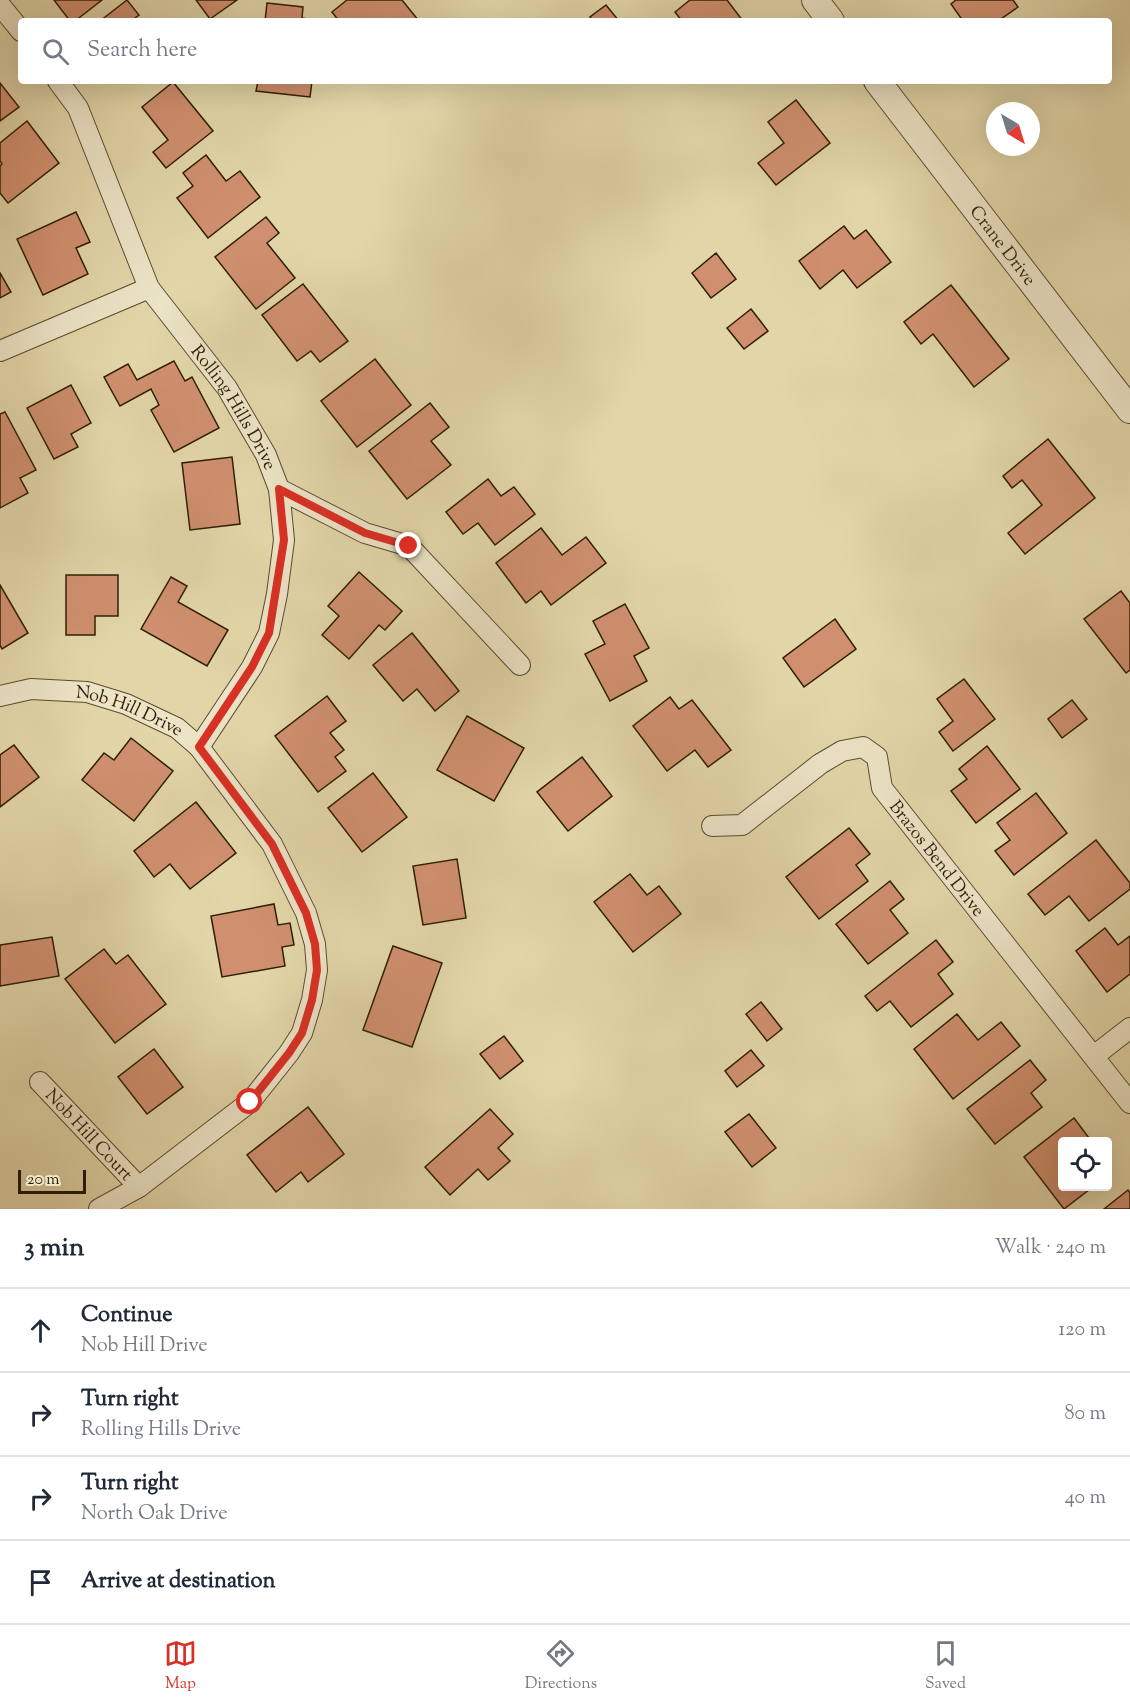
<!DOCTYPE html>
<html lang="en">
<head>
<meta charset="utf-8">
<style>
	:root { --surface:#fff; --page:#f2f2f3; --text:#1f2937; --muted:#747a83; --line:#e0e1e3; --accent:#d93025 }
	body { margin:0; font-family:"Sorts Mill Goudy",serif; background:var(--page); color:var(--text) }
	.controls { position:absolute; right:18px; bottom:18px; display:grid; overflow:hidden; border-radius:6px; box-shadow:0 6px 24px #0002 }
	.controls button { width:54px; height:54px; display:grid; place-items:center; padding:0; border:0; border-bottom:2px solid var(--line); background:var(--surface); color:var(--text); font:30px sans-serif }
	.compass { position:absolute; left:986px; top:102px; width:54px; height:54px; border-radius:50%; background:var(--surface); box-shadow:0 6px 24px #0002; rotate:142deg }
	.scale { position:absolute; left:18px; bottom:15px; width:68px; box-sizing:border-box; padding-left:6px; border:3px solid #2f1e04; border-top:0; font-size:16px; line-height:21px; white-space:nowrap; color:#2f1e04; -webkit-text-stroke:4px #ece4c7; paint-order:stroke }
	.stop { position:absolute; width:18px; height:18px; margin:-14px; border:4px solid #d93025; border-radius:50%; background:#fff }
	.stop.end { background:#d93025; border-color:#fff; box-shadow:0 2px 6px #0008 }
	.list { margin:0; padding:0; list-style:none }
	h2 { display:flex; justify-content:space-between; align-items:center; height:78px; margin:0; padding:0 24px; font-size:26px }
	h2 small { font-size:20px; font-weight:400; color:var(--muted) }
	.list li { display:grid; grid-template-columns:39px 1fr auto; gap:18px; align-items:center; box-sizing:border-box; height:84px; padding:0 24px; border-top:2px solid var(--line) }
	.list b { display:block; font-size:22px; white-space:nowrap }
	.list p { margin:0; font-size:20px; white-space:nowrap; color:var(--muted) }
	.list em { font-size:20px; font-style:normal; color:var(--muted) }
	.icon { flex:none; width:33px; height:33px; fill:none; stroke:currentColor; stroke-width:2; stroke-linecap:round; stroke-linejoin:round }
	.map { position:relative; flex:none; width:1130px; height:1209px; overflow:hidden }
	.search { position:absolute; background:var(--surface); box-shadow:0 6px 24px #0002; left:18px; right:18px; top:18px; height:66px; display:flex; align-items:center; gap:15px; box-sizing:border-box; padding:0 21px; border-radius:6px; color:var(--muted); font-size:22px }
	.sheet { height:414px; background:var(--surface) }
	nav { display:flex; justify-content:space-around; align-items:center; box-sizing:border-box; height:84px; border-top:2px solid var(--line); background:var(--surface); font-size:16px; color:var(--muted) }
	nav a { display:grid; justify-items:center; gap:3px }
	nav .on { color:var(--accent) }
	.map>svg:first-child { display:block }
	.building { fill:#d0906f; stroke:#2f1e04; stroke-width:1.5 }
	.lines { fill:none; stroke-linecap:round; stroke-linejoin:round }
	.minor-casing { stroke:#5c4c2d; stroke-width:22 }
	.tertiary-casing { stroke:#5c4c2d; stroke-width:28 }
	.minor { stroke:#ece4c7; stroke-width:20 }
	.tertiary { stroke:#ece4c7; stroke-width:26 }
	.route { stroke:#d93025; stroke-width:8 }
	.labels { text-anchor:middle; stroke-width:6; stroke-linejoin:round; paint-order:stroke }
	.street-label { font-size:18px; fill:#2f1e04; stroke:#ece4c7 }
</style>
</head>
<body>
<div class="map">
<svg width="1130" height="1209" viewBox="0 0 1130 1209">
	<rect width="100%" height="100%" fill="#e2d6a9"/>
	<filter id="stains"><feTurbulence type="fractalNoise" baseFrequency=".00333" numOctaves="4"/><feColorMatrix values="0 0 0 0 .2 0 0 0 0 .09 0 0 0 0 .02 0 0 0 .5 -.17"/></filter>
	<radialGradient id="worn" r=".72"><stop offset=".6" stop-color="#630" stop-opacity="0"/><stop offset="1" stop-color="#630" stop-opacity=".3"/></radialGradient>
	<!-- building -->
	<g class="building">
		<path d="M 54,0 L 102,0 L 75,21 L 70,21 Z"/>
		<path d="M 127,0 L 139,15 L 131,21 L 100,21 Z"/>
		<path d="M 196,0 L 237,0 L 210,19 Z"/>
		<path d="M 347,0 L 402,0 L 419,21 L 339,21 L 332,12 Z"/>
		<path d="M 690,0 L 727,0 L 743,21 L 682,21 L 675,12 Z"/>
		<path d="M 956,0 L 1013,0 L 1018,7 L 998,21 L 963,21 L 951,4 Z"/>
		<path d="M 267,3 L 303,7 L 302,18 L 320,21 L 265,21 Z"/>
		<path d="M 606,5 L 619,21 L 593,21 L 590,17 Z"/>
		<path d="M 258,81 L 312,81 L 310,97 L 256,91 Z"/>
		<path d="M 173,82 L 213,131 L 166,168 L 153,152 L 168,140 L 142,107 Z"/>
		<path d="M 0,83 L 19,107 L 0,121 Z"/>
		<path d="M 796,100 L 830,143 L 776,185 L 758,163 L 784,143 L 768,122 Z"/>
		<path d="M 27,121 L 59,163 L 8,203 L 0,193 L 0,166 L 2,164 L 0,161 L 0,143 Z"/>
		<path d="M 206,155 L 226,181 L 240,171 L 260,197 L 208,238 L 177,198 L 193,186 L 183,173 Z"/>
		<path d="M 76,212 L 90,242 L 76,248 L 88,274 L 43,295 L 17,239 Z"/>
		<path d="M 266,217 L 279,233 L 267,243 L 295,278 L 256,309 L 215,257 Z"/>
		<path d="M 844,226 L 854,239 L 866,230 L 891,262 L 857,288 L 843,270 L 820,289 L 799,261 Z"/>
		<path d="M 716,253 L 736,279 L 711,298 L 692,273 Z"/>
		<path d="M 0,273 L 11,292 L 0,298 Z"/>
		<path d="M 303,284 L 348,341 L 320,362 L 311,351 L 297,361 L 262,315 Z"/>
		<path d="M 951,285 L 1009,359 L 974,387 L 933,334 L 921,344 L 904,322 Z"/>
		<path d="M 751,309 L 768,331 L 744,349 L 727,328 Z"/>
		<path d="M 375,359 L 411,405 L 357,447 L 321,401 Z"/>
		<path d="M 174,361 L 185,381 L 192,377 L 219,428 L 174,452 L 151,410 L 159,405 L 151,389 L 120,406 L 104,377 L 128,364 L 137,380 Z"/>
		<path d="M 71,385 L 91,423 L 71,434 L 78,447 L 54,459 L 27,408 Z"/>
		<path d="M 430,403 L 449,427 L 431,441 L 451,465 L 407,499 L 369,451 Z"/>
		<path d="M 5,412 L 36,470 L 20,478 L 28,493 L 0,508 L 0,414 Z"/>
		<path d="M 1048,439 L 1095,498 L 1025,554 L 1008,533 L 1042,505 L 1022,480 L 1012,488 L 1003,476 Z"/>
		<path d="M 232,457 L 240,524 L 190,530 L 182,463 Z"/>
		<path d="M 488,479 L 501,496 L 514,487 L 535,514 L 495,545 L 478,523 L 463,534 L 446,512 Z"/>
		<path d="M 541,528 L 562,555 L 586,537 L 606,563 L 551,605 L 541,591 L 526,603 L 496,563 Z"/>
		<path d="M 359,572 L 402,611 L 385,630 L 379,625 L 349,659 L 322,635 L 339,616 L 328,606 Z"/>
		<path d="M 66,575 L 118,575 L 118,616 L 95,616 L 95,635 L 66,635 Z"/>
		<path d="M 171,577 L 187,586 L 178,602 L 228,630 L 207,666 L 141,629 Z"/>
		<path d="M 0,585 L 28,633 L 2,649 L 0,645 Z"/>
		<path d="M 1121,591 L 1130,603 L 1130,670 L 1126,673 L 1084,619 Z"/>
		<path d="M 625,604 L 649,648 L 634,656 L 647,681 L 610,701 L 585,654 L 605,644 L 593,621 Z"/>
		<path d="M 835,619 L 856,649 L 804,687 L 783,658 Z"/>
		<path d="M 412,633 L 459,691 L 435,711 L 417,689 L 403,701 L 373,665 Z"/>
		<path d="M 964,679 L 995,719 L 953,751 L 939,732 L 953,721 L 937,699 Z"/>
		<path d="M 327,696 L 346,721 L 330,733 L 344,750 L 335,757 L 346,771 L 318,792 L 275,736 Z"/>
		<path d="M 670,697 L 679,709 L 692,700 L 731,750 L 708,767 L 695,750 L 667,771 L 633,726 Z"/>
		<path d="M 1072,700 L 1087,719 L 1062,738 L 1048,719 Z"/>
		<path d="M 467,716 L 524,748 L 494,801 L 437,770 Z"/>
		<path d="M 131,738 L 173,771 L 134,821 L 82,780 L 104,753 L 114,760 Z"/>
		<path d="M 14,745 L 39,777 L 0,807 L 0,755 Z"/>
		<path d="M 987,746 L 1020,789 L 976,823 L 951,791 L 967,779 L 959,769 Z"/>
		<path d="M 582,757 L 612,796 L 568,831 L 537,792 Z"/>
		<path d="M 373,773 L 407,817 L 362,852 L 328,808 Z"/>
		<path d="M 1036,793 L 1067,833 L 1014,875 L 995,851 L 1010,840 L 997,823 Z"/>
		<path d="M 196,802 L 236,853 L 190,889 L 170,864 L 154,877 L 134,851 Z"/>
		<path d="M 849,828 L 870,854 L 856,865 L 868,881 L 819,919 L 786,877 Z"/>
		<path d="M 1096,840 L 1130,883 L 1130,889 L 1089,921 L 1069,896 L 1045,915 L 1028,894 Z"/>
		<path d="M 457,859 L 466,918 L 423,925 L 413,866 Z"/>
		<path d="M 630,874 L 647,895 L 659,886 L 681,914 L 633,952 L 594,902 Z"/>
		<path d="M 890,881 L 904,899 L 890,910 L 908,933 L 868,964 L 836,924 Z"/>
		<path d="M 274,904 L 278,925 L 290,923 L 294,945 L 282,947 L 285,966 L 222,977 L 211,916 Z"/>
		<path d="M 1105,928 L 1118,945 L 1130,936 L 1130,974 L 1107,992 L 1076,951 Z"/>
		<path d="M 52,937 L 59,976 L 0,986 L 0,945 Z"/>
		<path d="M 936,940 L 953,962 L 938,974 L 953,994 L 911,1027 L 890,1001 L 877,1011 L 865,996 Z"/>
		<path d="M 393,946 L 442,963 L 412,1047 L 363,1030 Z"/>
		<path d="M 104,949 L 116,964 L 128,955 L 166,1004 L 115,1043 L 65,979 Z"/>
		<path d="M 761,1002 L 782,1029 L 767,1041 L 746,1014 Z"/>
		<path d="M 957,1014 L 978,1040 L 1001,1022 L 1020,1046 L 953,1099 L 914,1049 Z"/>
		<path d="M 504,1036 L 523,1061 L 500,1079 L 480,1054 Z"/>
		<path d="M 154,1049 L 183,1087 L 147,1114 L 118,1077 Z"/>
		<path d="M 751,1050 L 764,1066 L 737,1087 L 725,1071 Z"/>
		<path d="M 1030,1060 L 1046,1080 L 1031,1093 L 1042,1107 L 995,1144 L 967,1109 Z"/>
		<path d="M 308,1107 L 344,1154 L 308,1182 L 301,1172 L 276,1192 L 247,1155 Z"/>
		<path d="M 490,1109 L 513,1134 L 498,1148 L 510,1161 L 488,1180 L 478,1169 L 450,1195 L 425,1167 Z"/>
		<path d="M 749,1114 L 776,1148 L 752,1167 L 725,1132 Z"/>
		<path d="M 1074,1118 L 1092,1142 L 1062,1142 L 1062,1186 L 1094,1186 L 1064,1209 L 1024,1157 Z"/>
		<path d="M 1128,1190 L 1130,1193 L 1130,1209 L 1104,1209 Z"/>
	</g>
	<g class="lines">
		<defs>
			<g id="minor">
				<path d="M 0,5 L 21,31"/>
				<path id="s1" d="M 58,81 L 78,108 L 149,288 L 227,388 L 266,455 L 279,489 L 284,540 L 277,594 L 269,633 L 252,667 L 199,747"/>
				<path d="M 0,351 L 149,288"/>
				<path d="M 279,489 L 365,533 L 409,546 L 520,665"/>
				<path id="s2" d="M 0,696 L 31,689 L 87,692 L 126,704 L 177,728 L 199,747 L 272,844 L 306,913 L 315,944 L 317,970 L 312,1000 L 302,1033 L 289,1053 L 250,1102 L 139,1187 L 99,1209"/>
				<path id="s3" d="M 712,826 L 742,825 L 820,764 L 842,751 L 863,747 L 877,757 L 882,788 L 1130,1103"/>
				<path d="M 1094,1056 L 1130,1028"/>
				<path id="s4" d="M 40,1082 L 139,1187"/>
			</g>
			<g id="tertiary">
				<path d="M 815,0 L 831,21"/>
				<path id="s5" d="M 877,81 L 1130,410"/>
			</g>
		</defs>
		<!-- minor casing -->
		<use href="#minor" class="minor-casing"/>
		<!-- tertiary casing -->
		<use href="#tertiary" class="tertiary-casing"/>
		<!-- minor -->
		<use href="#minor" class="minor"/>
		<!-- tertiary -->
		<use href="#tertiary" class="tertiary"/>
	</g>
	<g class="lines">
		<!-- route -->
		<path class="route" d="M 250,1102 L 289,1053 L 302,1033 L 312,1000 L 317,970 L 315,944 L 306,913 L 272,844 L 199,747 L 252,667 L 269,633 L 284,540 L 279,489 L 365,533 L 409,546"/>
	</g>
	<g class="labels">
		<!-- street labels -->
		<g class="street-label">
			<text dy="6" stroke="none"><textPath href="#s5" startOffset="207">Crane Drive</textPath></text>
			<text dy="6" stroke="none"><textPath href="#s1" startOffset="374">Rolling Hills Drive</textPath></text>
			<text dy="6" stroke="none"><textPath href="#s2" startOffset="134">Nob Hill Drive</textPath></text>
			<text dy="6" stroke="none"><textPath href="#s3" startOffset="314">Brazos Bend Drive</textPath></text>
			<text dy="6" stroke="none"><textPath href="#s4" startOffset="72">Nob Hill Court</textPath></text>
		</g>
	</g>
	<rect width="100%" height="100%" filter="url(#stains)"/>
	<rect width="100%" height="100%" fill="url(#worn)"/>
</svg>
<div class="controls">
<button><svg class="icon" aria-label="locate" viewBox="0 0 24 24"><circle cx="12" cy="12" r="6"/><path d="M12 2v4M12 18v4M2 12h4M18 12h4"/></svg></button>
</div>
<svg class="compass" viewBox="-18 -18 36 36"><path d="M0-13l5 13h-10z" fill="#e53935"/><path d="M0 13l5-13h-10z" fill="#747a83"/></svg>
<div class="scale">20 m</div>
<div class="stop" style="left:250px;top:1102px"></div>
<div class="stop end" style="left:409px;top:546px"></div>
<div class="search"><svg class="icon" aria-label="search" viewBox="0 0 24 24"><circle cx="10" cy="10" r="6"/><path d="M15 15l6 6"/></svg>Search here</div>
</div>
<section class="sheet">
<h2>3 min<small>Walk · 240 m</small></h2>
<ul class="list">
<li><svg class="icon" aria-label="ahead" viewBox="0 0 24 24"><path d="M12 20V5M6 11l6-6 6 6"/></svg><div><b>Continue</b><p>Nob Hill Drive</p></div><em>120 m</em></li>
<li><svg class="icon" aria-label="right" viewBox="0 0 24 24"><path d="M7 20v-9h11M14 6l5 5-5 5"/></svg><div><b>Turn right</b><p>Rolling Hills Drive</p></div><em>80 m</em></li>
<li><svg class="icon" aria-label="right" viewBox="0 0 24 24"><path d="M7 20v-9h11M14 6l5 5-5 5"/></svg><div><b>Turn right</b><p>North Oak Drive</p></div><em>40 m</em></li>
<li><svg class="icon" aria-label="arrive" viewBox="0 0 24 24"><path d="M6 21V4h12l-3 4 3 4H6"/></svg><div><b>Arrive at destination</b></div></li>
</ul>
</section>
<nav>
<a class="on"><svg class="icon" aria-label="map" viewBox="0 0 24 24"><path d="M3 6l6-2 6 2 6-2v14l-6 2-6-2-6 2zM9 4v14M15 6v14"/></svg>Map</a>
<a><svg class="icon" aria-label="directions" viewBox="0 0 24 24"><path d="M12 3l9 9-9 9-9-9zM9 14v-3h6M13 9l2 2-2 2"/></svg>Directions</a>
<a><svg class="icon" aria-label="saved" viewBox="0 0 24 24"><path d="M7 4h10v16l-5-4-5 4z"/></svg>Saved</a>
</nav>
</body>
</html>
